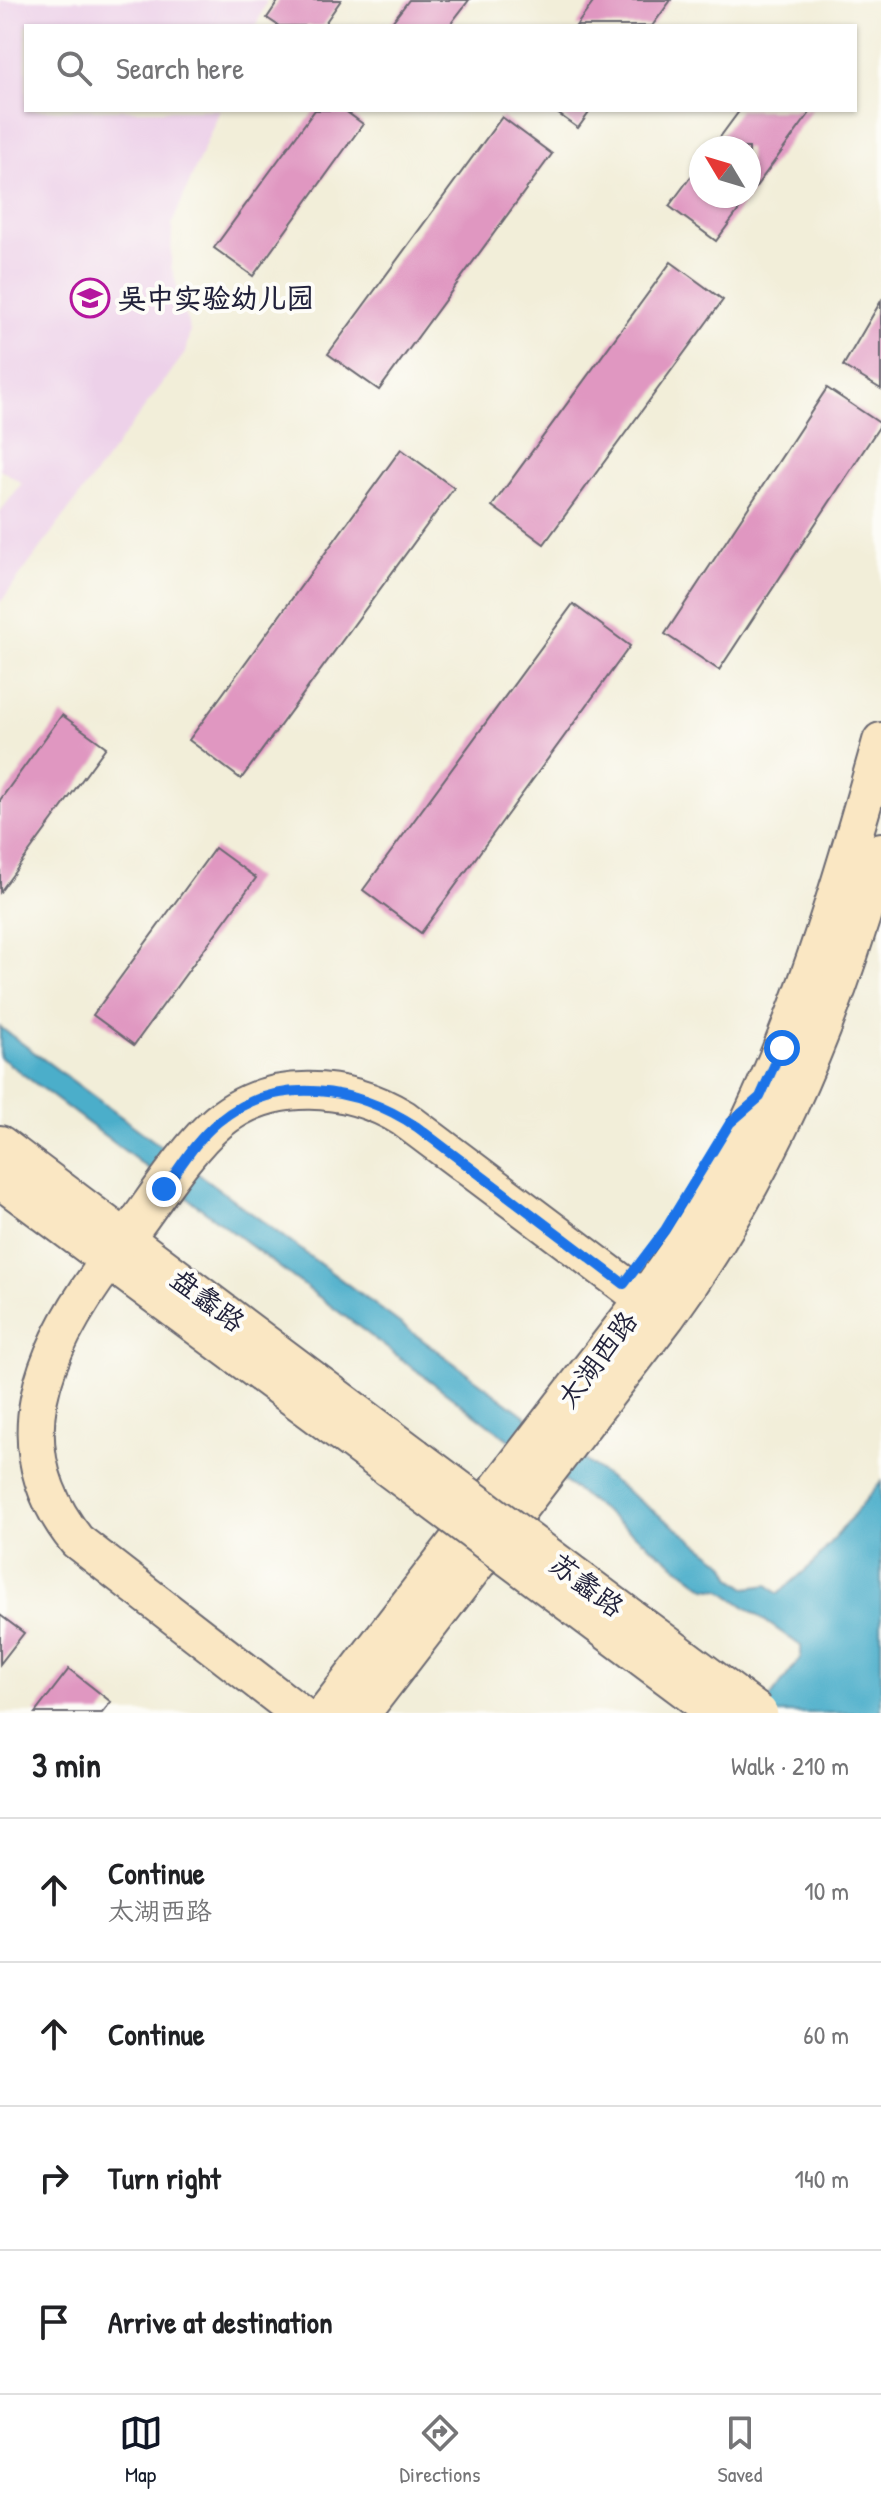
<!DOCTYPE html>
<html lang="en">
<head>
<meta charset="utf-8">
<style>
	:root { --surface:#fff; --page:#f2f2f2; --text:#202124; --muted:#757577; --line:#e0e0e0; --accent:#111827 }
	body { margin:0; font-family:"Patrick Hand","LXGW WenKai TC",sans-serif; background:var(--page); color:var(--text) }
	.compass { position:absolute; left:689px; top:136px; width:72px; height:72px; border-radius:50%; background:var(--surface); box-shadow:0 2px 6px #0004; rotate:308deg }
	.stop { position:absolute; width:24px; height:24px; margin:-18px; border:6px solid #1a73e8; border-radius:50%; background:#fff }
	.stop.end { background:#1a73e8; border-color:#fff; box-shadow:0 2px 8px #0008 }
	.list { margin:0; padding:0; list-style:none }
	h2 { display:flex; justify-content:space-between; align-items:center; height:104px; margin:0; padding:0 32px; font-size:34px }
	h2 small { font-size:26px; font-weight:400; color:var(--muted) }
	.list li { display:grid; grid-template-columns:52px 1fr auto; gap:24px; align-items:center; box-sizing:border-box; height:144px; padding:0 32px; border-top:2px solid var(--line) }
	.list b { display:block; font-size:30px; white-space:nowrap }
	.list p { margin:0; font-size:26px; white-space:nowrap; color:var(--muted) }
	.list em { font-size:26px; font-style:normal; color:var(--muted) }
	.icon { flex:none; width:44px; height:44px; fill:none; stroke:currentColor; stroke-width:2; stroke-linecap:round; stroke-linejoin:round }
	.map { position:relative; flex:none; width:881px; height:1713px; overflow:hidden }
	.search { position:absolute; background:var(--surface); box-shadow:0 2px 6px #0004; left:24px; right:24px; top:24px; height:88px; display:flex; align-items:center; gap:20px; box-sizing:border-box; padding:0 28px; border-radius:0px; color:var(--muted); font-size:30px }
	.sheet { height:680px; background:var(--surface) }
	nav { display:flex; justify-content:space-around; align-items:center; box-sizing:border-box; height:112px; border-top:2px solid var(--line); background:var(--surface); font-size:22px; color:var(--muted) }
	nav a { display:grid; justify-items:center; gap:4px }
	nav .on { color:var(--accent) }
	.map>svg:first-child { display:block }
	.built { fill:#edd1e9 }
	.water { fill:#4baeca; stroke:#366882; stroke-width:2 }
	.building { fill:#e097c1 }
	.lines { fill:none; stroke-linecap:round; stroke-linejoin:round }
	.secondary-casing { stroke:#6b6972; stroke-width:40 }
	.secondary { stroke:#fae7c3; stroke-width:36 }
	.secondary-bridge-casing { stroke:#6b6972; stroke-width:40; stroke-linecap:butt }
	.secondary-bridge { stroke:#fae7c3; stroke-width:36 }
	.route { stroke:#1a73e8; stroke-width:10 }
	.labels { text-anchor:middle; stroke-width:8; stroke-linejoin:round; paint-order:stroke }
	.poi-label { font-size:28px; font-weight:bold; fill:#22223b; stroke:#fdfcf7; text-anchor:start }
	.street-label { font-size:28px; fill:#22223b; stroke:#fdfcf7 }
</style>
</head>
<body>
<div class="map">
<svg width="881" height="1713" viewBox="0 0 881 1713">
	<rect width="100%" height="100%" fill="#fdfcf7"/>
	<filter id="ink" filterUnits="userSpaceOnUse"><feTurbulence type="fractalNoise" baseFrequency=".0125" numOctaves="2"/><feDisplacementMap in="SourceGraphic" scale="16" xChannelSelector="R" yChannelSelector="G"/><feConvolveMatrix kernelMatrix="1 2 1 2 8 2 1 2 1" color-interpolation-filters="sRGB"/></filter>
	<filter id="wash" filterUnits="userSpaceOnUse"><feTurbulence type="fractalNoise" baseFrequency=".006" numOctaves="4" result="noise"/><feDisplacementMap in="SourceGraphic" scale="32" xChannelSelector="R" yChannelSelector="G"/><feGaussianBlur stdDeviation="1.8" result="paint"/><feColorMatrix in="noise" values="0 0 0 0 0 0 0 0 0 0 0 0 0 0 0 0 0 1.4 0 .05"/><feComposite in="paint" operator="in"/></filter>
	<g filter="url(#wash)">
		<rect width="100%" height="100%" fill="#f2eed9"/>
		<!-- built -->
		<path class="built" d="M 0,0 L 267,0 L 256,26 L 26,26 L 26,110 L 220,110 L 172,224 L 171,266 L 190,331 L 185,353 L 0,603 L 0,512 L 22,483 L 0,469 Z"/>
		<!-- water -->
		<path class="water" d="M 0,1027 L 725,1564 L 732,1578 L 746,1588 L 768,1585 L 778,1594 L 816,1561 L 881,1481 L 881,1713 L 759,1713 L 801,1657 L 801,1646 L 721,1590 L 706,1588 L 0,1057 Z"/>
		<g id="blocks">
			<!-- building -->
			<g class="building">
				<path d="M 279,0 L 341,0 L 323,26 L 279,26 L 267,18 Z"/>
				<path d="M 409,0 L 469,0 L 449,26 L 389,26 Z"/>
				<path d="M 595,0 L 671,0 L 652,26 L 576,26 Z"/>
				<path d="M 315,110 L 344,110 L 363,124 L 253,276 L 214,248 Z"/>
				<path d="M 553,110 L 591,110 L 578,128 Z"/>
				<path d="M 740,110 L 812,110 L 749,196 L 749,148 L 712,148 Z"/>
				<path d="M 502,117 L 552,154 L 379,390 L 328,354 Z"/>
				<path d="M 701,163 L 701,196 L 749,196 L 716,241 L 669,206 Z"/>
				<path d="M 671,262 L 723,300 L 544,544 L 492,506 Z"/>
				<path d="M 881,301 L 881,389 L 843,366 Z"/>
				<path d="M 827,388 L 881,424 L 719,670 L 665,634 Z"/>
				<path d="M 401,449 L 454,488 L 241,779 L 189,740 Z"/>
				<path d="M 573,604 L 630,646 L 421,933 L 363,890 Z"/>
				<path d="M 62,715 L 106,747 L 0,892 L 0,800 Z"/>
				<path d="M 215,848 L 256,878 L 134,1045 L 93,1015 Z"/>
				<path d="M 0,1615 L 24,1633 L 0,1664 Z"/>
				<path d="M 69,1669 L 111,1702 L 102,1713 L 35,1713 Z"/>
			</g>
		</g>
	</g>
	<g filter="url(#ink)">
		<use href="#blocks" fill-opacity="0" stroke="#6b6972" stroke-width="2"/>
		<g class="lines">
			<defs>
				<g id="secondary">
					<path d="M 0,1144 L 415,1456"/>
					<path d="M 0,1180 L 400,1477"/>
					<path d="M 126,1238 C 153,1203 185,1150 218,1122 C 271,1078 347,1084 403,1118 L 662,1313"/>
					<path d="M 109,1261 C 42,1349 0,1446 77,1541 L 299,1713"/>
					<path d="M 325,1713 C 405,1609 485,1505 565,1401 C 612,1339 664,1278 703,1210 C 788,1063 836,903 881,741"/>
					<path d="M 362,1713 L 667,1316 C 768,1178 836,1016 881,851"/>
				</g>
			</defs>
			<!-- secondary casing -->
			<use href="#secondary" class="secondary-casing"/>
			<!-- secondary -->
			<use href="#secondary" class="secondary"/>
			<defs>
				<g id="secondary-bridge">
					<path d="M 415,1456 L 759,1713"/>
					<path d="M 400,1477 L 716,1713"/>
				</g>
			</defs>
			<!-- secondary-bridge casing -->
			<use href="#secondary-bridge" class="secondary-bridge-casing"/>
			<!-- secondary-bridge -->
			<use href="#secondary-bridge" class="secondary-bridge"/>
		</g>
	</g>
	<g class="lines" filter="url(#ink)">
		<!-- route -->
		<path class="route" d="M 164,1189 C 181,1166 196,1140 218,1122 C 277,1073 357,1087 417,1127 L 624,1284 L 665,1230 L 730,1123 L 760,1097 L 782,1048"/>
	</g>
	<!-- icons -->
	<defs>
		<symbol id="school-ring" viewBox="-11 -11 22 22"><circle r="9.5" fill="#fdfcf7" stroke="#b5179e" stroke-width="1.5"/><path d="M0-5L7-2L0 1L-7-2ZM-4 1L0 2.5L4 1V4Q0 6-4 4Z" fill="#b5179e"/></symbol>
	</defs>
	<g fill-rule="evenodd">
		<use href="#school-ring" x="68" y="276" width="44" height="44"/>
	</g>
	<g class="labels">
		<!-- poi labels -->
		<g class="poi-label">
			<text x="118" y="308">吴中实验幼儿园</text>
		</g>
		<!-- street labels -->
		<g class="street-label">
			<text transform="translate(208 1300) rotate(37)" y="10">盘蠡路</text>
			<text transform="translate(597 1359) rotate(-53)" y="10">太湖西路</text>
			<text transform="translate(587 1585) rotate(37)" y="10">苏蠡路</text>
		</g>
	</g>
</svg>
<svg class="compass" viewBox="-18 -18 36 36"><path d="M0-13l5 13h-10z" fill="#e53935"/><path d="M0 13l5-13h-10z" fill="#757577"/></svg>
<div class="stop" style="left:782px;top:1048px"></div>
<div class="stop end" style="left:164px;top:1189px"></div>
<div class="search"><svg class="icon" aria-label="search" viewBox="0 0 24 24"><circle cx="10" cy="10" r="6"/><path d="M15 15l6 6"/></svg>Search here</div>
</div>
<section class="sheet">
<h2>3 min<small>Walk · 210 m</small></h2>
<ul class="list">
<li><svg class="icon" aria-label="ahead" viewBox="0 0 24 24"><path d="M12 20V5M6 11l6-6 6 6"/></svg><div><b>Continue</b><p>太湖西路</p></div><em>10 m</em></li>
<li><svg class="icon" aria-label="ahead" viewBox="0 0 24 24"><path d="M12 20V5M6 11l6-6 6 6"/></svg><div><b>Continue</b></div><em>60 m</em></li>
<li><svg class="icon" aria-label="right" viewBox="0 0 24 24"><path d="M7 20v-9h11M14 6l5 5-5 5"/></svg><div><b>Turn right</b></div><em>140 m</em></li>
<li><svg class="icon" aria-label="arrive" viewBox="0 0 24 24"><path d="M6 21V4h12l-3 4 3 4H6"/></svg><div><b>Arrive at destination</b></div></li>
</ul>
</section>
<nav>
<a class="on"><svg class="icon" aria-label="map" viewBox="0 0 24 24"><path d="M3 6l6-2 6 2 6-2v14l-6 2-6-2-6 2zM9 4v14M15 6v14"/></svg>Map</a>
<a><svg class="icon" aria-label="directions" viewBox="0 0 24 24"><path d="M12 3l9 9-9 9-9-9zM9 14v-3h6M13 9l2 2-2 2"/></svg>Directions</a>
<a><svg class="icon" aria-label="saved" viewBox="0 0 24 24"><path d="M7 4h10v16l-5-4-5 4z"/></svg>Saved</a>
</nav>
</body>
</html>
